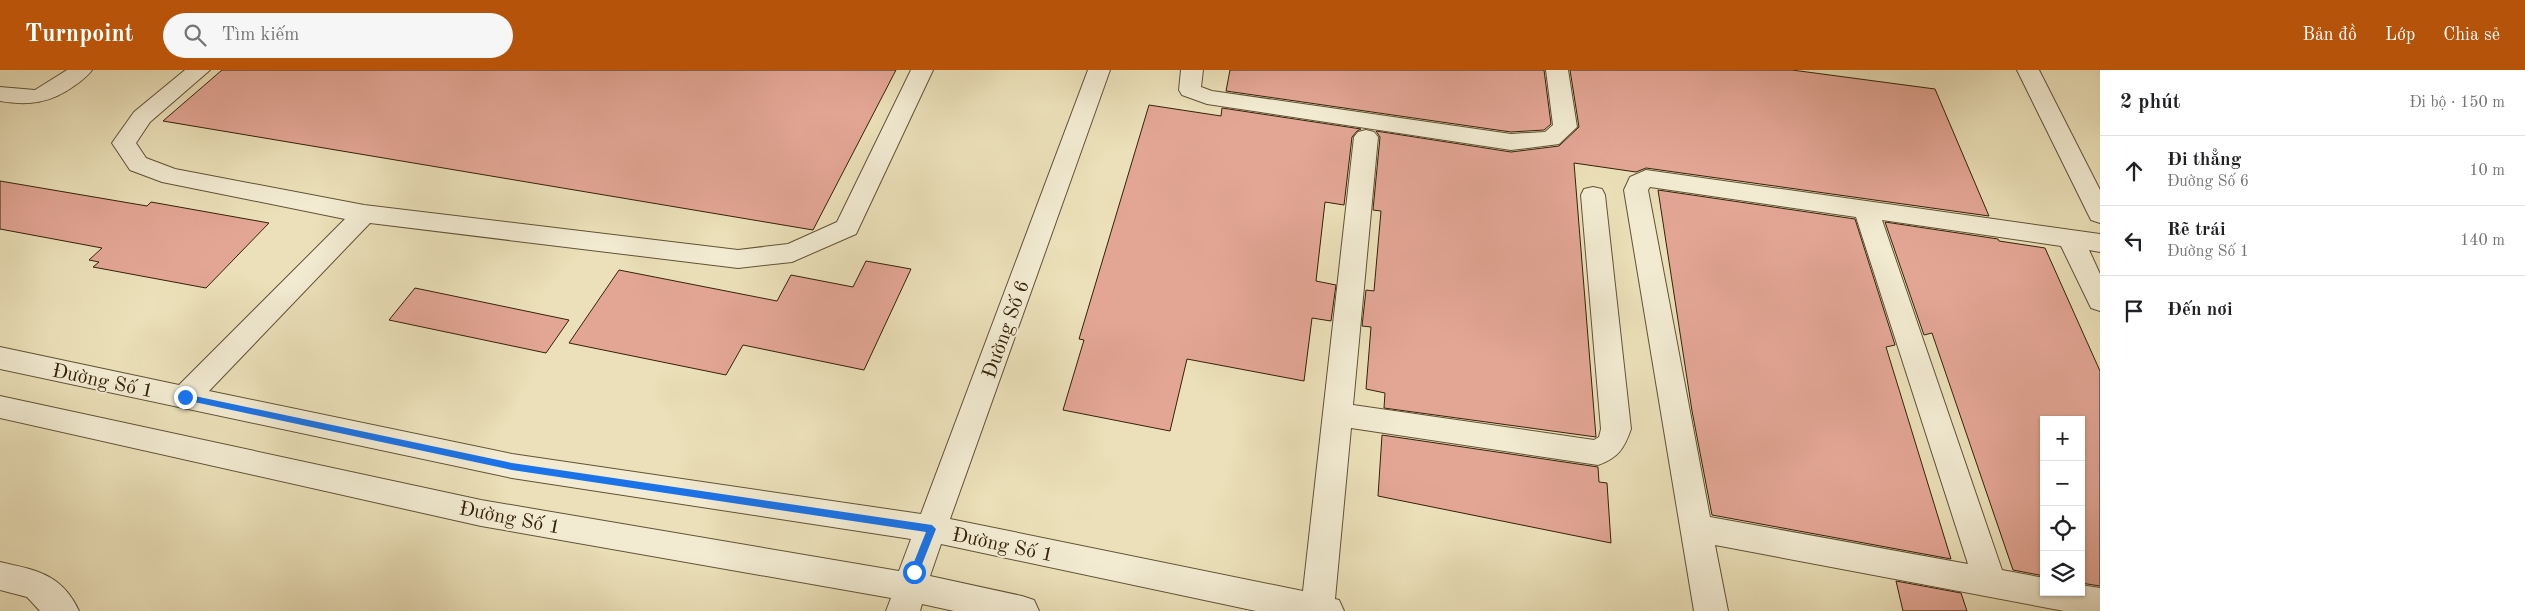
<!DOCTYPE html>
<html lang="vi">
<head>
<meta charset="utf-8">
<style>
	:root { --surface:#fff; --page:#f6f6f6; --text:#202124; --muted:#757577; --line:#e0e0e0; --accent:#b45309 }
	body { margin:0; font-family:"Old Standard TT",serif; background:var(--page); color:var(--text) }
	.controls { position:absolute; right:15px; bottom:15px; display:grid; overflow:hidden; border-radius:0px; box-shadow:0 1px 4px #0004 }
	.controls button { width:45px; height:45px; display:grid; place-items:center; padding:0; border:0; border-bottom:1px solid var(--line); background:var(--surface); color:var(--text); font:25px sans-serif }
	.stop { position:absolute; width:15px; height:15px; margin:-11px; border:4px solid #1a73e8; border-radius:50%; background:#fff }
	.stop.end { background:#1a73e8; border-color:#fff; box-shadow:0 1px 5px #0008 }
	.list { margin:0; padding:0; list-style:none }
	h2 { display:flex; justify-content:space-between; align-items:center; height:65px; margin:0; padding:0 20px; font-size:21px }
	h2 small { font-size:16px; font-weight:400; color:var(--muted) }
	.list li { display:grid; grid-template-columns:32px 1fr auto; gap:15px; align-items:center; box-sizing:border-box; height:70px; padding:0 20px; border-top:1px solid var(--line) }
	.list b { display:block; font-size:19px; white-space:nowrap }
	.list p { margin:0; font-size:16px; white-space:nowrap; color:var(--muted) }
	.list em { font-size:16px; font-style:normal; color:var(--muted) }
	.icon { flex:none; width:28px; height:28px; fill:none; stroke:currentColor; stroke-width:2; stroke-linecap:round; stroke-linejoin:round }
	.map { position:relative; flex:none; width:2100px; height:541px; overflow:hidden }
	header { display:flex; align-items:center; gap:30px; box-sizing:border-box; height:70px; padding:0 25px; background:var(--accent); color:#fff }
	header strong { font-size:24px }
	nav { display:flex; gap:28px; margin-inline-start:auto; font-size:18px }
	.search { width:350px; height:45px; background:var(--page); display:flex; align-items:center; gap:12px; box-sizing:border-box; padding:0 18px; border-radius:28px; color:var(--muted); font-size:19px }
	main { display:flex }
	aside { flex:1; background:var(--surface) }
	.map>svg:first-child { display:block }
	.building { fill:#e3a695; stroke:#332209 }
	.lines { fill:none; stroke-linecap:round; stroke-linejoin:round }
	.minor-casing { stroke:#615235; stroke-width:2 }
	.minor { fill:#f2ebd2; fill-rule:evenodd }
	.route { fill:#1a73e8 }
	.labels { text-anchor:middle; stroke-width:4; stroke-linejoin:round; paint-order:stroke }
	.street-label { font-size:20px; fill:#332209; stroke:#f2ebd2 }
</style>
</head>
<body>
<header>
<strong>Turnpoint</strong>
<div class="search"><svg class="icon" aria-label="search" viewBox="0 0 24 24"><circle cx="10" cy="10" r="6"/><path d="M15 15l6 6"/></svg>Tìm kiếm</div>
<nav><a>Bản đồ</a><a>Lớp</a><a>Chia sẻ</a></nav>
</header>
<main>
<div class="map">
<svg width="2100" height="541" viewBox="0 0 2100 541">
	<rect width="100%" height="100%" fill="#ebe0b9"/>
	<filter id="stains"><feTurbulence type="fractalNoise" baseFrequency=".004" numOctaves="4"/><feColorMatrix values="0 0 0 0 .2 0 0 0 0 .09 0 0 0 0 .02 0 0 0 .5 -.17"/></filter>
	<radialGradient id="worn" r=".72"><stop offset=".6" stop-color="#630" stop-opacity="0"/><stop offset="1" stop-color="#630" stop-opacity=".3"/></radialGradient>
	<!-- building -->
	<g class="building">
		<path d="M 222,0 L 896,0 L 813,160 L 163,51 Z"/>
		<path d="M 1230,0 L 1544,0 L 1551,54 L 1544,60 L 1511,62 L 1226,21 Z"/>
		<path d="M 1570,0 L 1792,0 L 1935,19 L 1989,146 L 1646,98 L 1636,102 L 1574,93 L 1596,367 L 1384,338 L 1385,323 L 1366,319 L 1371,257 L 1362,256 L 1366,220 L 1374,221 L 1381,141 L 1373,140 L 1380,67 L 1376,61 L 1511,82 L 1559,76 L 1579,57 Z"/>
		<path d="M 1149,35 L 1221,46 L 1222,38 L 1361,59 L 1357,61 L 1352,67 L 1344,135 L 1325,132 L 1316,211 L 1336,215 L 1331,251 L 1312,248 L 1304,311 L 1187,289 L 1170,361 L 1063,340 L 1084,270 L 1079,269 Z"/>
		<path d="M 0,111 L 147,136 L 151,132 L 269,153 L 206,218 L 93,197 L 99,192 L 89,190 L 102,178 L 0,159 Z"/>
		<path d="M 1658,120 L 1855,149 L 1895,275 L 1886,277 L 1951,489 L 1712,445 L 1692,341 Z"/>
		<path d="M 1885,152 L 1998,169 L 1999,171 L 2045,178 L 2100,301 L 2100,516 L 2081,513 L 2081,350 L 2044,350 L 2044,506 L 2013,500 L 1932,263 L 1924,265 Z"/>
		<path d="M 866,191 L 911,199 L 864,300 L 743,275 L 726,305 L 569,273 L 619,200 L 777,231 L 791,205 L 853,217 Z"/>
		<path d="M 415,218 L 569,250 L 546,283 L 389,250 Z"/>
		<path d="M 1382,365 L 1598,397 L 1599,412 L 1607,413 L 1611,473 L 1378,426 Z"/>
		<path d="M 1896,511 L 1961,523 L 1967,541 L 1903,541 Z"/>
	</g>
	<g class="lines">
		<defs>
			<g id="minor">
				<path d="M 67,0 L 92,0 C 87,7 81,11 74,16 C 51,33 28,36 0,31 L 0,17 L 35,20 Z"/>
				<path d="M 185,0 L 210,0 L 150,52 L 136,73 L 146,88 L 175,99 L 364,135 L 738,180 L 788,174 L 837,152 L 911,0 L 933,0 L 856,164 L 792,192 L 738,198 L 370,153 L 209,321 L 512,384 L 921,444 L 1088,0 L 1110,0 L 950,449 L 1303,521 L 1354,67 L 1358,62 L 1366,60 L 1374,62 L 1378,67 L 1353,335 L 1594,370 L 1599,367 L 1601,359 L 1581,125 L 1584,119 L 1593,117 L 1602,119 L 1605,125 L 1631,359 C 1624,379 1618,388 1598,395 L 1351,358 L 1335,529 L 1339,530 L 1344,541 L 1256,541 L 941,474 L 930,506 L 1022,526 L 1034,530 L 1039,541 L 954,541 L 922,534 L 920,541 L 886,541 L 891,528 L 481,456 L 0,348 L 0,326 L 481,430 L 899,501 L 911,469 L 512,408 L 0,299 L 0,277 L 179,315 L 345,149 L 162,112 L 130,100 L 112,73 L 134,42 Z"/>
				<path d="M 1181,0 L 1203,0 L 1201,17 L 1212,21 L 1511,64 L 1545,62 L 1553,55 L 1546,0 L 1568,0 L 1577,57 L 1559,74 L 1511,80 L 1207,34 L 1182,25 L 1179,20 Z"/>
				<path d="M 2017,0 L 2039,0 L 2100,120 L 2100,153 L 2091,150 L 2088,144 Z"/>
				<path d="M 1646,100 L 2100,164 L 2100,182 L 2089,180 L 2100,204 L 2100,241 L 2091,238 L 2061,176 L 1882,150 L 2002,500 L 2044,508 L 2044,522 L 2081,522 L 2081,515 L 2100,518 L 2100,541 L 2064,541 L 1715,475 L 1728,541 L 1694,541 L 1624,120 L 1630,107 ZM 1650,117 L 1856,147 L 1968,494 L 1710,447 L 1648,120 Z"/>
				<path d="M 0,492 C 36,500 62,504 79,541 L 40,541 L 27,527 L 0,520 Z"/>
			</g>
		</defs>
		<!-- minor casing -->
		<use href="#minor" class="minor-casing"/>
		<!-- minor -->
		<use href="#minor" class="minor"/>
	</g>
	<!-- route -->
	<path class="route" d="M 185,324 L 512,393 L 932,455 L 936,459 L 919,502 L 914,506 L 910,502 L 926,462 L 512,400 L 185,330 L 181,327 Z"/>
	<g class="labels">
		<!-- street labels -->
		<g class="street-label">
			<text transform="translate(1005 259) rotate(-70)" y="7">Đường Số 6</text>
			<text transform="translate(103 310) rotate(12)" y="7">Đường Số 1</text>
			<text transform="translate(510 447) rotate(11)" y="7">Đường Số 1</text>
			<text transform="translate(1003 474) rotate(12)" y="7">Đường Số 1</text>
		</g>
	</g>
	<rect width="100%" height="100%" filter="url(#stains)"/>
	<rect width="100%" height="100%" fill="url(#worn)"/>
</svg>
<div class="controls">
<button>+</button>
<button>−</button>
<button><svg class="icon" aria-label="locate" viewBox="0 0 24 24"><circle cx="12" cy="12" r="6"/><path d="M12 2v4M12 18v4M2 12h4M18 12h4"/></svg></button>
<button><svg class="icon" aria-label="layers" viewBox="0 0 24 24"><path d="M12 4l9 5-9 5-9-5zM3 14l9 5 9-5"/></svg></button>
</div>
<div class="stop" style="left:914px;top:502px"></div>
<div class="stop end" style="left:185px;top:327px"></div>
</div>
<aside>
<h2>2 phút<small>Đi bộ · 150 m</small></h2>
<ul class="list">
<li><svg class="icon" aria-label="ahead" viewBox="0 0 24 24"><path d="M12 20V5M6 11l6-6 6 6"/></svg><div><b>Đi thẳng</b><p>Đường Số 6</p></div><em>10 m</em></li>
<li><svg class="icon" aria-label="left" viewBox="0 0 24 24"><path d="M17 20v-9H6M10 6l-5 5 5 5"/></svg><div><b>Rẽ trái</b><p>Đường Số 1</p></div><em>140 m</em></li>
<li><svg class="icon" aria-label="arrive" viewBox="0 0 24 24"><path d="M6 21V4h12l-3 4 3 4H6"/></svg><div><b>Đến nơi</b></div></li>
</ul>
</aside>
</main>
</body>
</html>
